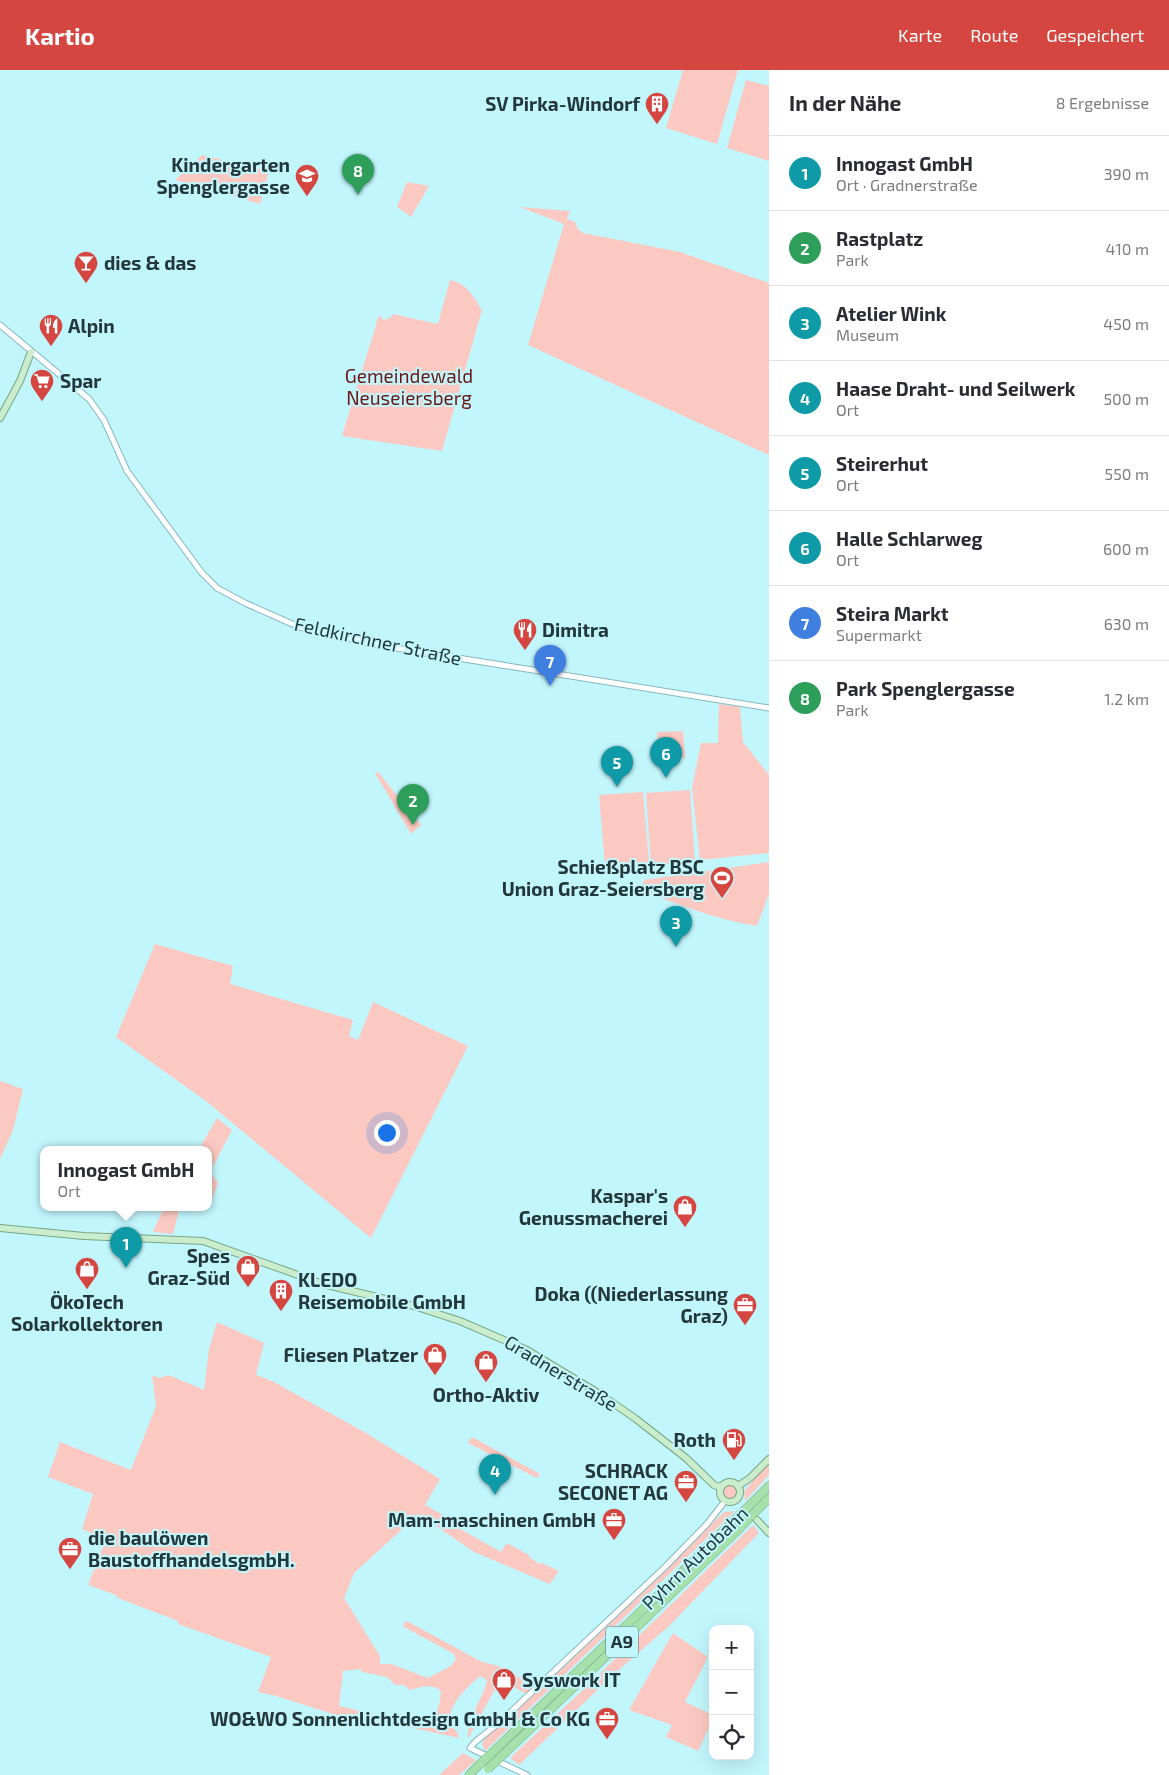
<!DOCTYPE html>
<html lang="de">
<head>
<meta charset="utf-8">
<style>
	:root { --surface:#fff; --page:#f7f7f7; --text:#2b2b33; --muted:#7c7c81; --line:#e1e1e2; --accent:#d4463f }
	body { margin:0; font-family:"Exo 2",sans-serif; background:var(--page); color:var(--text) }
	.controls { position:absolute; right:15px; bottom:15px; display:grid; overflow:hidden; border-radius:10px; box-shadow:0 5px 20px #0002 }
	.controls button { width:45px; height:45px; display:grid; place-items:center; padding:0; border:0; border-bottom:1px solid var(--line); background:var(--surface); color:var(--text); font:25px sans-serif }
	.you { position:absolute; left:386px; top:1062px; width:18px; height:18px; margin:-12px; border:4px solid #fff; border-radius:50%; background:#1a73e8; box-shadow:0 0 0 8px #1a73e833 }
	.badge { display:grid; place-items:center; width:32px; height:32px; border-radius:50%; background:var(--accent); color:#fff; font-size:16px; font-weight:700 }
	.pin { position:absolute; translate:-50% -41px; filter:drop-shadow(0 1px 2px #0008) }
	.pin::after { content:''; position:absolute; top:26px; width:18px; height:15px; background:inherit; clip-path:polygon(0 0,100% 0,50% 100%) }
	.popup { position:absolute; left:40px; top:1076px; width:172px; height:65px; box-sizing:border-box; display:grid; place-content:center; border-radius:10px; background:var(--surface); filter:drop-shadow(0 1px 4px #0005); font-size:16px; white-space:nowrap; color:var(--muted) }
	.popup b { font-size:19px; color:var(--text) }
	.popup::after { content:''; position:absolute; left:50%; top:100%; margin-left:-10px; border:10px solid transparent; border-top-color:var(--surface) }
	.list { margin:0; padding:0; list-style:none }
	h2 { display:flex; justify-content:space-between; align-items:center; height:65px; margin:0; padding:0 20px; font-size:21px }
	h2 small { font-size:16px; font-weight:400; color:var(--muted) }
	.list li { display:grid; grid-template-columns:32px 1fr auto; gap:15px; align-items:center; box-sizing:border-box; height:75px; padding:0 20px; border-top:1px solid var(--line) }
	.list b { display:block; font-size:19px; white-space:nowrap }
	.list p { margin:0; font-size:16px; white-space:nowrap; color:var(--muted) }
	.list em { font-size:16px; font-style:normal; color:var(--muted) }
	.icon { flex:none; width:28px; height:28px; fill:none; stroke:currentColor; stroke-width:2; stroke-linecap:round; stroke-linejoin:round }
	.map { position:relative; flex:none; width:769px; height:1705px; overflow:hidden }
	header { display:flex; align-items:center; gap:30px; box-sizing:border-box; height:70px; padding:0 25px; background:var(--accent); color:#fff }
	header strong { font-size:24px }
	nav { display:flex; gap:28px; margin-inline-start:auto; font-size:18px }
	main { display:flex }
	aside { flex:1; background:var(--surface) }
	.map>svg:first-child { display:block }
	.green { fill:#fcc9c2 }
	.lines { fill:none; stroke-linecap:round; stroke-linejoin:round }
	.minor-casing { stroke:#85b6bd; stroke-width:7 }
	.major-casing { stroke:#78a684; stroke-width:8 }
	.highway-casing { stroke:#78a684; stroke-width:9 }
	.minor { stroke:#fff; stroke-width:5 }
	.major { stroke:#caedcd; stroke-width:6 }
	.highway { stroke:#a6e1ab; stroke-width:8 }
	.highway-bridge-casing { stroke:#78a684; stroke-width:9; stroke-linecap:butt }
	.highway-bridge { stroke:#a6e1ab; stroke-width:8 }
	.labels { text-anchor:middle; stroke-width:4; stroke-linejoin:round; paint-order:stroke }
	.shield { fill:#c2f6fd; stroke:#537175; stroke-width:1 }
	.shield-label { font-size:18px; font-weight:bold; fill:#24383b }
	.poi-label { font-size:19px; font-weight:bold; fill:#24383b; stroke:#c2f6fd; text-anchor:end }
	.park-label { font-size:19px; fill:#6b1614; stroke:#c2f6fd }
	.street-label { font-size:19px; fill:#24383b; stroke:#c2f6fd }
</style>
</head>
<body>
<header>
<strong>Kartio</strong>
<nav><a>Karte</a><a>Route</a><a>Gespeichert</a></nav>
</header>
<main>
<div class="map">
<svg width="769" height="1705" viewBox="0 0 769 1705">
	<rect width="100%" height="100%" fill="#c2f6fd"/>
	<!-- green -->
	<g class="green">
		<path d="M 683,0 L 738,0 L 717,74 L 666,58 Z"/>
		<path d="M 746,10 L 769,16 L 769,91 L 727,78 Z"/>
		<path d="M 202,85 L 269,101 L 260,134 L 175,110 Z"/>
		<path d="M 407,112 L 429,116 L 411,147 L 397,137 Z"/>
		<path d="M 520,137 L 570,141 L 567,149 L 575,152 L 578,159 L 583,163 L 680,182 L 769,213 L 769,385 L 528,275 L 564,154 Z"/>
		<path d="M 450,210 C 467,213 473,226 482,240 L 442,381 L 342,366 L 379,245 L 383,250 L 390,248 L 393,244 L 438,254 Z"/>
		<path d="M 719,634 L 740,637 L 743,672 L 769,705 L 769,783 L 700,790 L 692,718 L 701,673 L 718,673 Z"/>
		<path d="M 683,661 L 685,688 L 658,689 L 657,662 Z"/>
		<path d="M 378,702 L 421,755 L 411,764 L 375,703 Z"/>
		<path d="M 690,720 L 695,792 L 651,795 L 646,723 Z"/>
		<path d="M 643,722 L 649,793 L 605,796 L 599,725 Z"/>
		<path d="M 769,792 L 769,824 L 757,856 C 716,850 679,834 640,820 L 644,810 Z"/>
		<path d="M 155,874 L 233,896 L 230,914 L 353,950 L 349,966 L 358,970 L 373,932 L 468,976 L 371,1168 L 206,1031 L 116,967 Z"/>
		<path d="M 0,1011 L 23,1019 L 13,1060 L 0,1089 Z"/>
		<path d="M 217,1048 L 232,1060 L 210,1102 L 218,1113 L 212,1129 L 209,1127 L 208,1079 L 199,1079 Z"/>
		<path d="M 164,1137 L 180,1137 L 173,1164 L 153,1162 Z"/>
		<path d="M 217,1252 L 264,1273 L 256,1305 L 272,1311 L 366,1363 L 440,1409 L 425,1435 L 445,1446 L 444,1450 L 501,1482 L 505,1475 L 509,1474 L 529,1485 L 529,1487 L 540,1494 L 542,1493 L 559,1501 L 550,1514 L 474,1482 L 419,1444 L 354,1503 L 344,1528 L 380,1586 L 380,1594 L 391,1594 L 428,1608 L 451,1596 L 456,1589 L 454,1584 L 404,1557 L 403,1554 L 407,1551 L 480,1591 L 505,1598 L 534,1617 L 527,1624 L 500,1610 L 468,1669 C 466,1651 483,1629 487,1610 L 480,1606 C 462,1622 453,1630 447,1654 L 457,1661 L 459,1668 L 409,1657 L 410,1648 L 434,1652 L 440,1630 L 441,1621 C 431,1613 421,1617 410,1620 L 404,1615 L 395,1615 L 387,1607 L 362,1602 L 361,1599 L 343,1601 L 339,1636 L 404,1651 L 402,1655 L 373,1650 L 355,1651 L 276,1626 L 258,1622 L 271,1587 L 178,1554 L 178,1551 L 118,1528 L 116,1525 L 88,1515 L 106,1469 L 82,1459 L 93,1424 L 48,1407 L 60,1372 L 131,1400 L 156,1336 L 152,1305 L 159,1308 L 169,1305 L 204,1320 L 209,1279 Z"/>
		<path d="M 471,1368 L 474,1368 L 540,1404 L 537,1408 L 468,1373 Z"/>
		<path d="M 769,1393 L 769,1405 L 745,1431 L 744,1421 Z"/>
		<circle cx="730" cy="1422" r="8"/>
		<path d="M 735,1441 L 485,1681 L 482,1674 L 485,1668 L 558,1602 L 724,1442 Z"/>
		<path d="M 753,1455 L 759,1463 L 669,1556 L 613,1605 L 519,1695 L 510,1688 L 584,1619 Z"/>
		<path d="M 673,1563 L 708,1587 L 685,1632 L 713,1645 L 713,1649 L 698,1681 L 666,1667 L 672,1655 L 629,1640 Z"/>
		<path d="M 463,1683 L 476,1690 L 459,1705 L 439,1705 Z"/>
	</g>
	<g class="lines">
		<defs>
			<g id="minor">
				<path d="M 0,255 L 89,329 L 104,350 L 127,401 L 202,503 L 217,518 L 245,533 L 299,557 L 383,576 L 769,638"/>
				<path d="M 527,1705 L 470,1678 L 475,1672 L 500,1652 L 665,1497 L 707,1454 L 725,1431"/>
			</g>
			<g id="major">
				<path d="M 0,348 L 20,311 L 31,282"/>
				<path d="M 0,1158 L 84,1166 L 203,1171 L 323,1214 L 414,1236 L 460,1251 L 527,1280 L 600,1324 L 636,1349 L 686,1388 L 714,1415 L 721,1417"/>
				<circle cx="730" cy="1422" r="10"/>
				<path d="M 738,1416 L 750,1408 L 769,1389"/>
				<path d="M 757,1450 L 769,1463"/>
			</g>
			<g id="highway">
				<path d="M 754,1431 L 769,1416"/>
				<path d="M 760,1437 L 769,1428"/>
				<path d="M 497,1678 L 678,1506 L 731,1453"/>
				<path d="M 506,1682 L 738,1460"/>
				<path d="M 469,1705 L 479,1695"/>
			</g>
		</defs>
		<!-- minor casing -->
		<use href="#minor" class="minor-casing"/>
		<!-- major casing -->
		<use href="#major" class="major-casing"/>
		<!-- highway casing -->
		<use href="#highway" class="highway-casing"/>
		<!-- minor -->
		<use href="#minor" class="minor"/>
		<!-- major -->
		<use href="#major" class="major"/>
		<!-- highway -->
		<use href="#highway" class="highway"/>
		<defs>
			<g id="highway-bridge">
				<path d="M 731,1453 L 754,1431"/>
				<path d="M 738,1460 L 760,1437"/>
				<path d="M 479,1695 L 497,1678"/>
				<path d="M 488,1699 L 506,1682"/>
			</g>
		</defs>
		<!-- highway-bridge casing -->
		<use href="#highway-bridge" class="highway-bridge-casing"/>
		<!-- highway-bridge -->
		<use href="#highway-bridge" class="highway-bridge"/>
	</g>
	<!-- icons -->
	<defs>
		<symbol id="building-pin" viewBox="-11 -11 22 30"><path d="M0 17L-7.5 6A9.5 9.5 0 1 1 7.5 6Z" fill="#d4463f" stroke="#c2f6fd"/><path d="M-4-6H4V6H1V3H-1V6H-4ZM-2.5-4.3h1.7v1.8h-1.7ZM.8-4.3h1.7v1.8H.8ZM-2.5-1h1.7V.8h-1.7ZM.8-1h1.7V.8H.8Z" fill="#fff"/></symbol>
		<symbol id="school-pin" viewBox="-11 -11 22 30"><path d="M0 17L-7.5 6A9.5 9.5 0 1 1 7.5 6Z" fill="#d4463f" stroke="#c2f6fd"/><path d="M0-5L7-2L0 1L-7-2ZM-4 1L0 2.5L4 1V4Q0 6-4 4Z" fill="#fff"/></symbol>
		<symbol id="bar-pin" viewBox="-11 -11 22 30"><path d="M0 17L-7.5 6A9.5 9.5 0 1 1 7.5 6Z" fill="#d4463f" stroke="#c2f6fd"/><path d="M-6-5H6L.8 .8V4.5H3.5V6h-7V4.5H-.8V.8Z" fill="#fff"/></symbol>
		<symbol id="restaurant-pin" viewBox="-11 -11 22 30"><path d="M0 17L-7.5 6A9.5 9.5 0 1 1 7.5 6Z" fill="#d4463f" stroke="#c2f6fd"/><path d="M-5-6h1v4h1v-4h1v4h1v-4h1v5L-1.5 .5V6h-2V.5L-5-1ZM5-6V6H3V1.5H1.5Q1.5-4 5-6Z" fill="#fff"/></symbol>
		<symbol id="supermarket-pin" viewBox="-11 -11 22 30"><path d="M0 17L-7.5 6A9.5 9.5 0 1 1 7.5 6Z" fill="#d4463f" stroke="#c2f6fd"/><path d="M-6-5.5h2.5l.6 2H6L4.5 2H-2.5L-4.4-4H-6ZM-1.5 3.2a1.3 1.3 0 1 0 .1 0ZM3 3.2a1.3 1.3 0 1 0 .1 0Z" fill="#fff"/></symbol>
		<symbol id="stadium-pin" viewBox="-11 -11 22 30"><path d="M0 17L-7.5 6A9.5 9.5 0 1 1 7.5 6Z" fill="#d4463f" stroke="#c2f6fd"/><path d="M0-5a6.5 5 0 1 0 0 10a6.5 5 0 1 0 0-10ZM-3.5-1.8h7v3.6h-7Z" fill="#fff"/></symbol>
		<symbol id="shop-pin" viewBox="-11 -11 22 30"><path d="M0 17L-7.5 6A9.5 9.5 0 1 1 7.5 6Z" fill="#d4463f" stroke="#c2f6fd"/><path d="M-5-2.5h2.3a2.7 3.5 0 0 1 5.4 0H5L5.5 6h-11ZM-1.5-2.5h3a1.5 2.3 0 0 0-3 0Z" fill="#fff"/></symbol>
		<symbol id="office-pin" viewBox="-11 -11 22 30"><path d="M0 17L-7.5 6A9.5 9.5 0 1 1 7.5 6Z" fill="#d4463f" stroke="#c2f6fd"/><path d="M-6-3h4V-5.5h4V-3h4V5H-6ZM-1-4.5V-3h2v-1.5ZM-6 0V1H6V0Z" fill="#fff"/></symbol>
		<symbol id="fuel-pin" viewBox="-11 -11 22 30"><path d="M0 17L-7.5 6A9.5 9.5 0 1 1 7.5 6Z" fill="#d4463f" stroke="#c2f6fd"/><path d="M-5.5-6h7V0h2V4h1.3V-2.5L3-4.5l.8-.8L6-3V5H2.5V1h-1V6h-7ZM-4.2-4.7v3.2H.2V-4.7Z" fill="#fff"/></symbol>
	</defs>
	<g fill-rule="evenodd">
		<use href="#building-pin" x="643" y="20" width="28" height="38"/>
		<use href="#school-pin" x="293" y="92" width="28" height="38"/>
		<use href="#bar-pin" x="72" y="179" width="28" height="38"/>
		<use href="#restaurant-pin" x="37" y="242" width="28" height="38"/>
		<use href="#supermarket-pin" x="28" y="297" width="28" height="38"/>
		<use href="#restaurant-pin" x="511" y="546" width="28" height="38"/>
		<use href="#stadium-pin" x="708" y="794" width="28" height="38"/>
		<use href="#shop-pin" x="671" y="1123" width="28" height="38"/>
		<use href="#shop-pin" x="234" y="1183" width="28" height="38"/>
		<use href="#shop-pin" x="73" y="1185" width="28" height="38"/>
		<use href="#building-pin" x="267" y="1207" width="28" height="38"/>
		<use href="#office-pin" x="731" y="1221" width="28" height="38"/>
		<use href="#shop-pin" x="421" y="1271" width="28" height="38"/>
		<use href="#shop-pin" x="472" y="1278" width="28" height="38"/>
		<use href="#fuel-pin" x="720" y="1356" width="28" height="38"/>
		<use href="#office-pin" x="672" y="1398" width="28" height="38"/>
		<use href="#office-pin" x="600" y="1436" width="28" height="38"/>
		<use href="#office-pin" x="56" y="1465" width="28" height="38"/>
		<use href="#shop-pin" x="490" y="1596" width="28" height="38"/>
		<use href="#office-pin" x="593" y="1635" width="28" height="38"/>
	</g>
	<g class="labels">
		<!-- shield labels -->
		<rect class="shield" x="606" y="1556.5" width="32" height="31" rx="4"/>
		<g class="shield-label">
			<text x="622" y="1578">A9</text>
		</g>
		<!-- poi labels -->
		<g class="poi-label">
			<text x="640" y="41">SV Pirka-Windorf</text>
			<text x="290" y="102">Kindergarten<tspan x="290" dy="22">Spenglergasse</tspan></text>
			<text x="104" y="200" text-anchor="start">dies &amp; das</text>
			<text x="68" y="263" text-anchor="start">Alpin</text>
			<text x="60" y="318" text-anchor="start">Spar</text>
			<text x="542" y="567" text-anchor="start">Dimitra</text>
			<text x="704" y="804">Schießplatz BSC<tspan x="704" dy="22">Union Graz-Seiersberg</tspan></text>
			<text x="668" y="1133">Kaspar's<tspan x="668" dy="22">Genussmacherei</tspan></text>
			<text x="230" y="1193">Spes<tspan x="230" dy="22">Graz-Süd</tspan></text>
			<text x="298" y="1217" text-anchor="start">KLEDO<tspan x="298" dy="22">Reisemobile GmbH</tspan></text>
			<text x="728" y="1231">Doka ((Niederlassung<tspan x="728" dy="22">Graz)</tspan></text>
			<text x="87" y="1239" text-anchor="middle">ÖkoTech<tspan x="87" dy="22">Solarkollektoren</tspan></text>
			<text x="418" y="1292">Fliesen Platzer</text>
			<text x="486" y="1332" text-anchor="middle">Ortho-Aktiv</text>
			<text x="716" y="1377">Roth</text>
			<text x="668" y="1408">SCHRACK<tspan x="668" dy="22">SECONET AG</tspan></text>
			<text x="596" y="1457">Mam-maschinen GmbH</text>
			<text x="88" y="1475" text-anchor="start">die baulöwen<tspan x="88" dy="22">BaustoffhandelsgmbH.</tspan></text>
			<text x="522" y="1617" text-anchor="start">Syswork IT</text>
			<text x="590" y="1656">WO&amp;WO Sonnenlichtdesign GmbH &amp; Co KG</text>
		</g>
		<!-- park labels -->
		<g class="park-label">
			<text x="409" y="313">Gemeindewald<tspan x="409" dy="22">Neuseiersberg</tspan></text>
		</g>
		<!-- street labels -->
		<g class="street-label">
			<text transform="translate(378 571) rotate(12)" y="7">Feldkirchner Straße</text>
			<text transform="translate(561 1303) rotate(31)" y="7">Gradnerstraße</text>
			<text transform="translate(695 1488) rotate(-44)" y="7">Pyhrn Autobahn</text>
		</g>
	</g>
</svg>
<div class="controls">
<button>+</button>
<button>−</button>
<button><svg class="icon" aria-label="locate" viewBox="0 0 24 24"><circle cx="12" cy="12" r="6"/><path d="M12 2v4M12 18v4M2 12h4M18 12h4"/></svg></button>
</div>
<div class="you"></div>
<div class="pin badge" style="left:126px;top:1198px;background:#0f9aa8">1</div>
<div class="popup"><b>Innogast GmbH</b>Ort</div>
<div class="pin badge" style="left:413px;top:755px;background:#2e9e5b">2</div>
<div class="pin badge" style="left:676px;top:877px;background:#0f9aa8">3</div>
<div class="pin badge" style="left:495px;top:1425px;background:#0f9aa8">4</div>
<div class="pin badge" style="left:617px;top:717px;background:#0f9aa8">5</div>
<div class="pin badge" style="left:666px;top:708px;background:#0f9aa8">6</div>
<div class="pin badge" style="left:550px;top:616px;background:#3f7fe0">7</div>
<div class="pin badge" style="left:358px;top:125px;background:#2e9e5b">8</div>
</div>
<aside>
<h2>In der Nähe<small>8 Ergebnisse</small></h2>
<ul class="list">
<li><span class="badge" style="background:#0f9aa8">1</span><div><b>Innogast GmbH</b><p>Ort · Gradnerstraße</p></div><em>390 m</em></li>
<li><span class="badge" style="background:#2e9e5b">2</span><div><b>Rastplatz</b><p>Park</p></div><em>410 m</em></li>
<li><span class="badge" style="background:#0f9aa8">3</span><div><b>Atelier Wink</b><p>Museum</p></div><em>450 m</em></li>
<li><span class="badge" style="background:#0f9aa8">4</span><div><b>Haase Draht- und Seilwerk</b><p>Ort</p></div><em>500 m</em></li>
<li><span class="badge" style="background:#0f9aa8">5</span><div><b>Steirerhut</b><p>Ort</p></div><em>550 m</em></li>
<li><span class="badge" style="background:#0f9aa8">6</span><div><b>Halle Schlarweg</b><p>Ort</p></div><em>600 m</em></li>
<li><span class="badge" style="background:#3f7fe0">7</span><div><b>Steira Markt</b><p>Supermarkt</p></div><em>630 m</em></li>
<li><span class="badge" style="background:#2e9e5b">8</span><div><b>Park Spenglergasse</b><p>Park</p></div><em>1.2 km</em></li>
</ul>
</aside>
</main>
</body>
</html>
